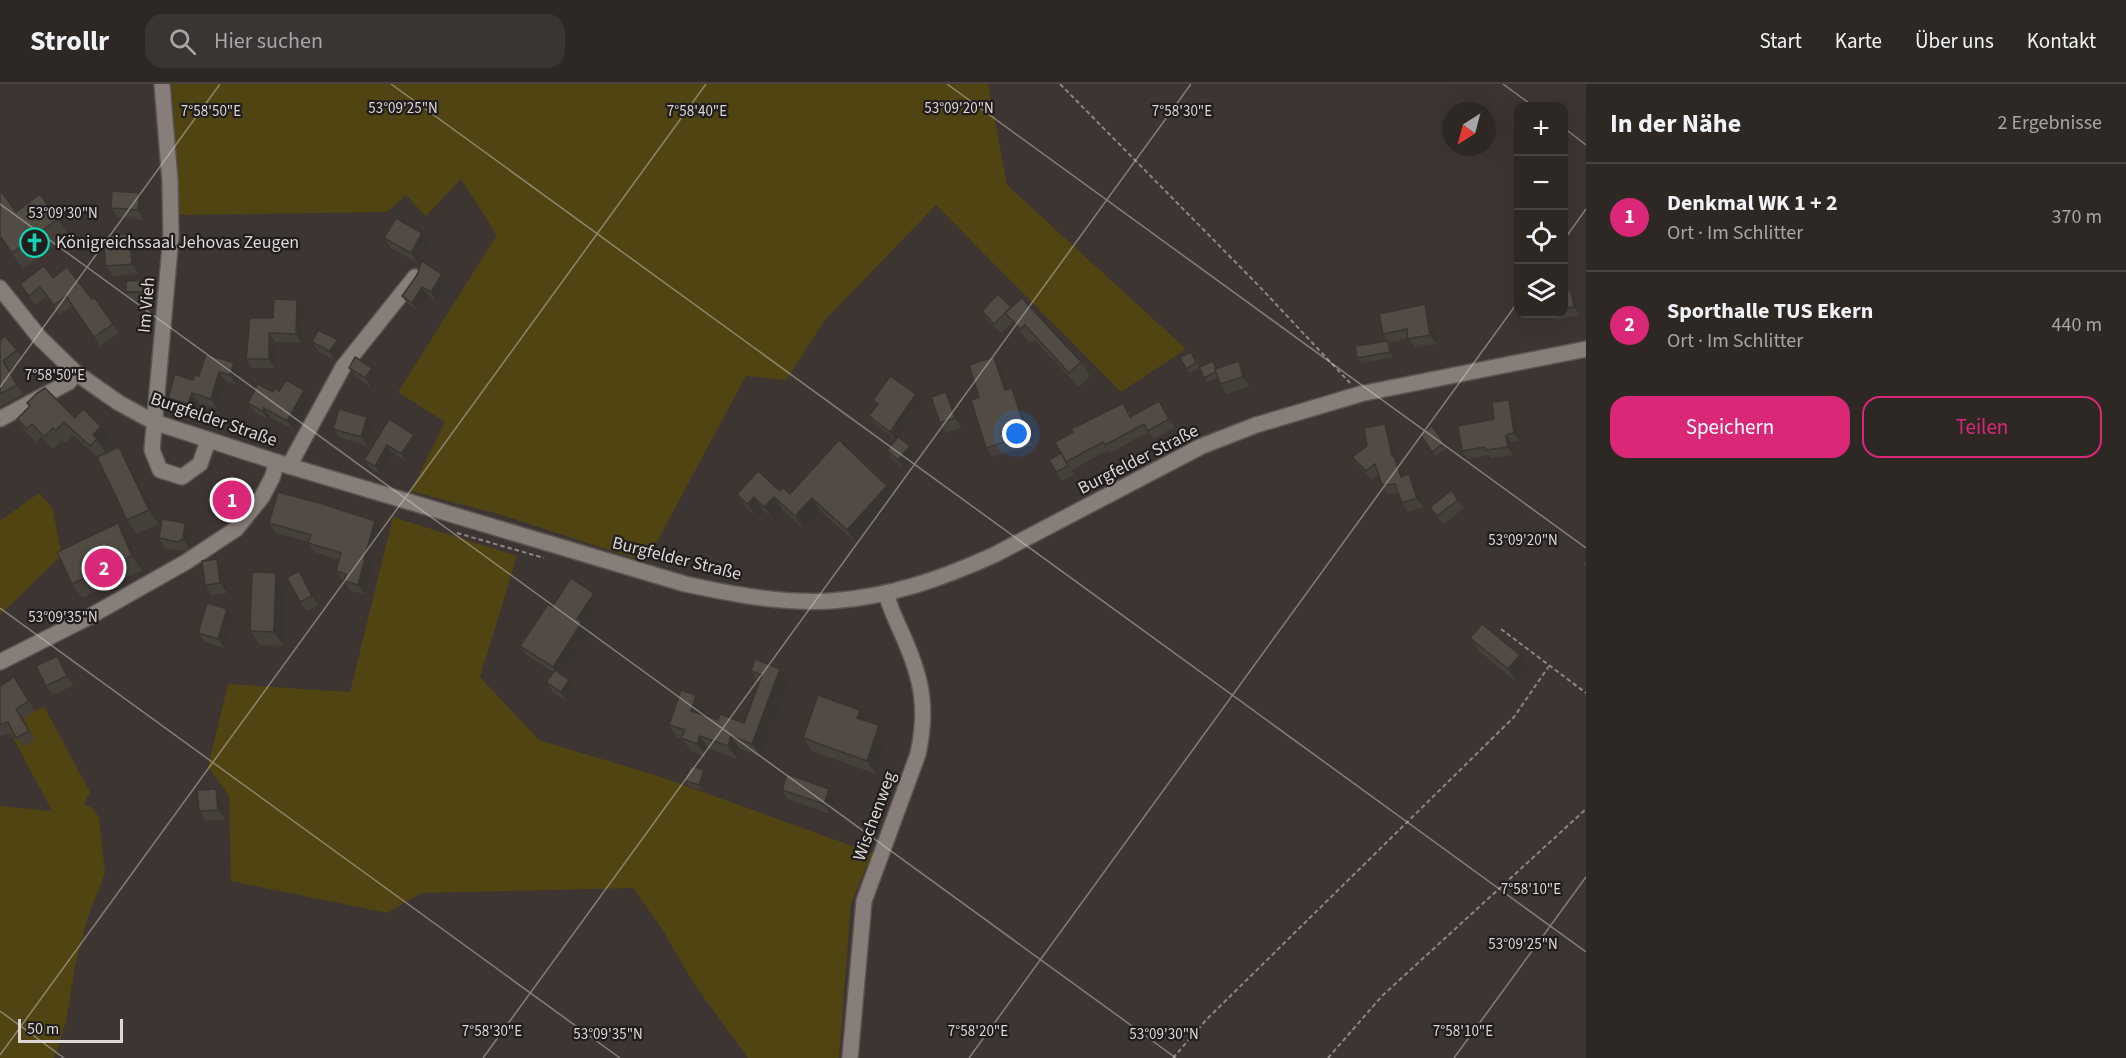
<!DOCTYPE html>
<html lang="de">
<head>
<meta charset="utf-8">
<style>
	:root { --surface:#2e2825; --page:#3a3432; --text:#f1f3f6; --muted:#a7a6a7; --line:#494442; --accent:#db2777 }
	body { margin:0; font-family:"Source Sans 3",sans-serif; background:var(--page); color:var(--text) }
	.controls { position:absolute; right:18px; top:18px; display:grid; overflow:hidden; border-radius:12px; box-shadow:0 6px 24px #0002 }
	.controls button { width:54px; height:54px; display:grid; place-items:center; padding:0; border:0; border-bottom:2px solid var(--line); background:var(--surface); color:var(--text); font:30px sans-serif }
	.compass { position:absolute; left:1442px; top:18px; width:54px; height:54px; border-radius:50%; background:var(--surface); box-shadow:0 6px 24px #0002; rotate:216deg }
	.scale { position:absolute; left:18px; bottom:15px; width:105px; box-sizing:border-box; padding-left:6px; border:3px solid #dcd7d5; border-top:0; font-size:16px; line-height:21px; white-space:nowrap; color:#dcd7d5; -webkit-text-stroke:4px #211d1c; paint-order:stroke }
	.you { position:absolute; left:1017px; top:350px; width:21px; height:21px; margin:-15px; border:4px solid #fff; border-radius:50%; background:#1a73e8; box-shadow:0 0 0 9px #1a73e833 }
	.badge { display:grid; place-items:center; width:39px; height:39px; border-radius:50%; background:var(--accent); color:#fff; font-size:20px; font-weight:700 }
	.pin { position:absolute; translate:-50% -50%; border:3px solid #fff; box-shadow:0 2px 6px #0006 }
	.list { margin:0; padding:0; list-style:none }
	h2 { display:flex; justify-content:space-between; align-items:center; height:78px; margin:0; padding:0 24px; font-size:26px }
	h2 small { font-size:20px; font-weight:400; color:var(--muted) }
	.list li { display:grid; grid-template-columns:39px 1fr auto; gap:18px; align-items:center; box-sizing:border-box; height:108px; padding:0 24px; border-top:2px solid var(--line) }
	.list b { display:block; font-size:22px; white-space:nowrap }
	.list p { margin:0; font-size:20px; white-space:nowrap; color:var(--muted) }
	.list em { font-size:20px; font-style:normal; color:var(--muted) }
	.actions { display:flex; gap:12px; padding:18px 24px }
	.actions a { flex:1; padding:14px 0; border:2px solid var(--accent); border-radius:18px; text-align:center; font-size:21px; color:var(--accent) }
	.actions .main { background:var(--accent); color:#fff }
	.icon { flex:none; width:33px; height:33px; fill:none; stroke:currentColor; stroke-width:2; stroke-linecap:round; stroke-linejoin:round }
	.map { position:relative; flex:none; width:1586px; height:974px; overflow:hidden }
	header { display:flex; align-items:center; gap:36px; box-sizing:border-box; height:84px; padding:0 30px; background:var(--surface); border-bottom:2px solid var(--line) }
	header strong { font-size:28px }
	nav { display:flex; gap:33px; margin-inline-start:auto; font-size:21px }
	.search { width:420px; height:54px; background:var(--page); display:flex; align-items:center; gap:15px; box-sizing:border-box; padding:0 21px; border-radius:18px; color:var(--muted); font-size:22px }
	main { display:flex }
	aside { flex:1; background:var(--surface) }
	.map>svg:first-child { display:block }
	.green { fill:#504413 }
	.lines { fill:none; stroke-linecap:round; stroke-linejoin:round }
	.minor-casing { stroke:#5b5451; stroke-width:18 }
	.path { stroke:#8d8683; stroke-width:2; stroke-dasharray:4.5 3; stroke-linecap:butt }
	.minor { stroke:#877d79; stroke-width:15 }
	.wall { fill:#46403a }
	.shaded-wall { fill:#393430 }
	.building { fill:#514b44; stroke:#393430; stroke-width:1.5 }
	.ticks { fill:none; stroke:#dcd7d5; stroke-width:1.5; stroke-opacity:0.45 }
	.labels { text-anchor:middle; stroke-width:4.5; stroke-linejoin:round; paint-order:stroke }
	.poi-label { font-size:18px; fill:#dcd7d5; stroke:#211d1c; text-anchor:start }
	.street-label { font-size:18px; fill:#dcd7d5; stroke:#211d1c }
	.ticks-label { font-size:15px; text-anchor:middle; fill:#dcd7d5; stroke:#211d1c; stroke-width:4.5; stroke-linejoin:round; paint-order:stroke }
</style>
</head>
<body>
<header>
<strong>Strollr</strong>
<div class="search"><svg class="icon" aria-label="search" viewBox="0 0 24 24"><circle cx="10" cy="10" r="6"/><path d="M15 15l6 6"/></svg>Hier suchen</div>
<nav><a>Start</a><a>Karte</a><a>Über uns</a><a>Kontakt</a></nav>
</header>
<main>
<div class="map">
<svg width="1586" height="974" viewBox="0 0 1586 974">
	<rect width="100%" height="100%" fill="#3d3531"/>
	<!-- green -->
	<g class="green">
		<path d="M 172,0 L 988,0 L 1007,101 L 1186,265 L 1121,308 L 936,121 L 825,236 L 786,296 L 746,292 L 646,478 L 502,431 L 411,407 L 445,338 L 398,308 L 497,151 L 461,95 L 426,132 L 406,111 L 387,128 L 179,131 Z"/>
		<path d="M 39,409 L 52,423 L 62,471 L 0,531 L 0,437 Z"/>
		<path d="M 393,433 L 517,472 L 480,593 L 539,656 L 661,693 L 872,769 L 851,820 L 839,974 L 748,974 L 694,900 L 662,845 L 633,804 L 421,809 L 387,829 L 231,797 L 229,712 L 208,683 L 228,600 L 350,608 Z"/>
		<path d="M 0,621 L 35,627 L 44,622 L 90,708 L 84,720 L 92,724 L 99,733 L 105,789 L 88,833 L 75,882 L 66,938 L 54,974 L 0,974 L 0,722 L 52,727 L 0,629 Z"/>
	</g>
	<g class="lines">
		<defs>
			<g id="minor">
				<path d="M 162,0 L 170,97 L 171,152 L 152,366 L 160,386 L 182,393 L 200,380 L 208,357"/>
				<path d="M 0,204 L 40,254 L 76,289 L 119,319 L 154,338 L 289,382 L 685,500 C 732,510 782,520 831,517 C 889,513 941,495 994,471 L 1202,362 L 1256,341 L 1360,310 L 1586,265"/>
				<path d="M 0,335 L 69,298 L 76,289"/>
				<path d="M 289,382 L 343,283 L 415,193"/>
				<path d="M 0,578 L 87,534 L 186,478 L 236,445 L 262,413 L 272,394 L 277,378"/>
				<path d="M 850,974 L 864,817 L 918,670 C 928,624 922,595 903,552 C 897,538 890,525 886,509"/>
			</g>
		</defs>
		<!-- minor casing -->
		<use href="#minor" class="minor-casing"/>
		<!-- path -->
		<g class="path">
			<path d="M 1060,0 L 1258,201 L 1350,299"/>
			<path d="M 457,449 L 544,474"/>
			<path d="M 1501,545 L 1586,609"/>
			<path d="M 1173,974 L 1207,935 L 1514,633 L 1549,582"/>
			<path d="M 1328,974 L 1382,912 L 1586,725"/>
		</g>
		<!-- minor -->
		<use href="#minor" class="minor"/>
	</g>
	<!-- wall -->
	<g class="wall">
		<path d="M 139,109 L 146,119 L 144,136 L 118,133 L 111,124 Z"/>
		<path d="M 40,110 L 69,151 L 23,185 L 0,152 L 16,128 Z"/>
		<path d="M 384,154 L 429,159 L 417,179 L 391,164 Z"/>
		<path d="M 136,159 L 138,190 L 113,192 L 106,182 Z"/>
		<path d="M 442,190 L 448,198 L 436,217 L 428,211 L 418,227 L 408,220 L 402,212 Z"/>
		<path d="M 53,194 L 92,215 L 94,213 L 119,249 L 100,262 L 72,222 L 60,231 L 46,212 L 35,221 L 20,200 Z"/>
		<path d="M 149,206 L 149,217 L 133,218 L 126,208 Z"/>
		<path d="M 1571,206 L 1576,215 L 1580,231 L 1556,236 L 1552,230 L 1563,230 L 1563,208 Z"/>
		<path d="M 998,210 L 1011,224 L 1081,278 L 1090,292 L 1079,303 L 1034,255 L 1030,259 L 1012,238 L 1001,249 L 988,237 L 982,227 Z"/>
		<path d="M 303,224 L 302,259 L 275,258 L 275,284 L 252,284 L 246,275 L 273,234 Z"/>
		<path d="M 1431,229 L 1437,260 L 1415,263 L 1408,254 L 1389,259 L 1383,250 Z"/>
		<path d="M 0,256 L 17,266 L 23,275 L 10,286 L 23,310 L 0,323 Z"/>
		<path d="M 1388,257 L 1391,261 L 1393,273 L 1361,279 L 1357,274 Z"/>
		<path d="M 312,258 L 344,266 L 336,277 L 319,268 Z"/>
		<path d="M 206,270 L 240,289 L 237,301 L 226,297 L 217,325 L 199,319 L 195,329 L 174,323 L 168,314 L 199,292 Z"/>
		<path d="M 1194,273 L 1200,284 L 1189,289 L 1186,285 Z"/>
		<path d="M 1239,277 L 1245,287 L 1250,302 L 1226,310 L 1220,300 L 1218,294 L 1207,298 L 1204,294 L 1216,282 L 1217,284 Z"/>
		<path d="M 1001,283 L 1008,305 L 1012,304 L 1018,313 L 1033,361 L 992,373 L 986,364 L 979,313 Z"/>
		<path d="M 349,284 L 372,284 L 378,293 L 372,304 L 356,293 Z"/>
		<path d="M 279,307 L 311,315 L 294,346 L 270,333 L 269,336 L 254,328 L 248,319 L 273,308 Z"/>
		<path d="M 916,310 L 922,318 L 897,354 L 910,362 L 917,372 L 905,385 L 893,376 L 887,366 L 896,356 L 875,340 L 869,332 L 877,321 L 873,316 Z"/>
		<path d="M 1509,316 L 1514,323 L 1519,357 L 1511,358 L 1513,371 L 1491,374 L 1489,371 L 1468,375 L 1462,367 L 1494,335 Z"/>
		<path d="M 953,317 L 962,343 L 946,349 L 940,339 Z"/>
		<path d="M 27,319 L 101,342 L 110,355 L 102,363 L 105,368 L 103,370 L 119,363 L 128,377 L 159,440 L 137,450 L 127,436 L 97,373 L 73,351 L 65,359 L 62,356 L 53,365 L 41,353 L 36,358 L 26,348 L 17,335 L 29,323 Z"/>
		<path d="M 1165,325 L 1175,343 L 1153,355 L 1149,348 L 1110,369 L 1108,366 L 1072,386 L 1071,385 L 1074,390 L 1062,397 L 1056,388 L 1061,369 L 1129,327 L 1131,332 Z"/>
		<path d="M 389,335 L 414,351 L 420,359 L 407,378 L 393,369 L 381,390 L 370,384 L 364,376 Z"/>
		<path d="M 373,342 L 368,362 L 340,354 L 333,345 Z"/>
		<path d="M 1432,342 L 1447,364 L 1435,372 L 1420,350 Z"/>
		<path d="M 1391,348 L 1397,375 L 1400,380 L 1404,392 L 1409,390 L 1415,399 L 1423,423 L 1408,428 L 1402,419 L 1398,408 L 1388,410 L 1382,401 L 1379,390 L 1372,395 L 1358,382 L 1352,373 Z"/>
		<path d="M 887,402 L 896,415 L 856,459 L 821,427 L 804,445 L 783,426 L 774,436 L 763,426 L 757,433 L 746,423 L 737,410 L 780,407 L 790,410 Z"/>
		<path d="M 1452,406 L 1464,424 L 1443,441 L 1430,423 Z"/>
		<path d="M 375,437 L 382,446 L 371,483 L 372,484 L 365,510 L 351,507 L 344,497 L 343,496 L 336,487 L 339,476 L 315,468 L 308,459 L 309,458 L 276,449 L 269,439 Z"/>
		<path d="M 192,449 L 189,464 L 185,467 L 165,464 L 159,454 Z"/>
		<path d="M 128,453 L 142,486 L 82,514 L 72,500 Z"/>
		<path d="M 217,475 L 223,484 L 227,509 L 212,511 L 205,501 Z"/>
		<path d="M 299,487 L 306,496 L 319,521 L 306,527 L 300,518 Z"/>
		<path d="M 276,489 L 286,503 L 284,562 L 260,561 L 250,547 Z"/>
		<path d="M 594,509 L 601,518 L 585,542 L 589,548 L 561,590 L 569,596 L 576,605 L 567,618 L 553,608 L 546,598 L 553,588 L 527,571 L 520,562 L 552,523 Z"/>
		<path d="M 233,535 L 225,564 L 205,558 L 198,549 Z"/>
		<path d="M 1470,554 L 1530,585 L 1518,599 L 1480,568 Z"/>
		<path d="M 64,581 L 74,601 L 53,611 L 46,602 Z"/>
		<path d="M 780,585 L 790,598 L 761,673 L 740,665 L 737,675 L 709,665 L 706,673 L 691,667 L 682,655 L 678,654 L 669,641 L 705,624 L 703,631 L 718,636 L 744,639 L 759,599 L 751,587 Z"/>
		<path d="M 14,593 L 35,627 L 23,634 L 35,656 L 23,663 L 13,648 L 0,652 L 0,602 Z"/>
		<path d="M 868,637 L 879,641 L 888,654 L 876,690 L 812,667 L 803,654 Z"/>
		<path d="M 707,691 L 702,706 L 688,702 L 685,697 Z"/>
		<path d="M 216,705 L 223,714 L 225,735 L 206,737 L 199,727 Z"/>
		<path d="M 829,705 L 836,714 L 830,730 L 788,715 L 782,706 Z"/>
	</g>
	<!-- shaded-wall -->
	<g class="shaded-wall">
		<path d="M 139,109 L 146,119 L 144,136 L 138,126 Z"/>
		<path d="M 422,149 L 429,159 L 417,179 L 411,169 Z"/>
		<path d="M 129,150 L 136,159 L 138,190 L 132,180 Z"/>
		<path d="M 442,190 L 448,198 L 436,217 L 431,208 Z"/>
		<path d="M 143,196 L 149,206 L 149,217 L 143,208 Z"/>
		<path d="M 422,203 L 428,211 L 418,227 L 412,219 Z"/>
		<path d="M 1571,206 L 1576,215 L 1580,231 L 1574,223 Z"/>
		<path d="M 297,216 L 303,224 L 302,259 L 296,250 Z"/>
		<path d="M 1425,220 L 1431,229 L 1437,260 L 1430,251 Z"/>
		<path d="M 269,249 L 275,258 L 275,284 L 269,275 Z"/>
		<path d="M 338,256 L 344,266 L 336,277 L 329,267 Z"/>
		<path d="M 1388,257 L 1391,261 L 1393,273 L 1390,268 Z"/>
		<path d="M 994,273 L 1001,283 L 1011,315 L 1005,306 Z"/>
		<path d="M 3,277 L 10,286 L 23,310 L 17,301 Z"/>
		<path d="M 1239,277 L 1245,287 L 1250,302 L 1243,293 Z"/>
		<path d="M 234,279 L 240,289 L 237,301 L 230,291 Z"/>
		<path d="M 372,284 L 378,293 L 372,304 L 365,294 Z"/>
		<path d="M 219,288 L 226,297 L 217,325 L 211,315 Z"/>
		<path d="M 1012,304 L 1018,313 L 1033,361 L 1027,351 Z"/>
		<path d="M 304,306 L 311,315 L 294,346 L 287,337 Z"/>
		<path d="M 946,308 L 953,317 L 962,343 L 955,334 Z"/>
		<path d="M 192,309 L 199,319 L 195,329 L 188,320 Z"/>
		<path d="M 916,310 L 922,318 L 896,356 L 890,348 Z"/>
		<path d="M 1509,316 L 1514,323 L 1519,357 L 1514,349 Z"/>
		<path d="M 1159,317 L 1165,325 L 1175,343 L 1169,335 Z"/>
		<path d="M 264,324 L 270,333 L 269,336 L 262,327 Z"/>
		<path d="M 367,333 L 373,342 L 368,362 L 361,353 Z"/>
		<path d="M 1385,340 L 1391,348 L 1397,375 L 1400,380 L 1406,402 L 1401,393 L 1392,372 Z"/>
		<path d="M 101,342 L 110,355 L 102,363 L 93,351 Z"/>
		<path d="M 414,351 L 420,359 L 407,378 L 401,370 Z"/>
		<path d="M 1506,351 L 1511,358 L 1513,371 L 1508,363 Z"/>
		<path d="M 387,361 L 393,369 L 381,390 L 375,382 Z"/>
		<path d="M 910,362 L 917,372 L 905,385 L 898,376 Z"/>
		<path d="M 119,363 L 128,377 L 159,440 L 149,426 Z"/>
		<path d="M 1409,390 L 1415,399 L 1423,423 L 1417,414 Z"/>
		<path d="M 887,402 L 896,415 L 856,459 L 847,446 Z"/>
		<path d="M 754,413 L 763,426 L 757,433 L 747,420 Z"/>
		<path d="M 774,413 L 783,426 L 774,436 L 764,423 Z"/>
		<path d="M 812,414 L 821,427 L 804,445 L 795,432 Z"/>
		<path d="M 375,437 L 382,446 L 371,483 L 372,484 L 365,510 L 358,501 L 364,475 Z"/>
		<path d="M 118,439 L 128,453 L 142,486 L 132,472 Z"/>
		<path d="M 185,439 L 192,449 L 189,464 L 183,455 Z"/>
		<path d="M 217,475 L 223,484 L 227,509 L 220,499 Z"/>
		<path d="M 299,487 L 306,496 L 319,521 L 312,512 Z"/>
		<path d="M 276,489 L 286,503 L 284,562 L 274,548 Z"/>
		<path d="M 594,509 L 601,518 L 585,542 L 589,548 L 560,593 L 553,583 L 577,535 Z"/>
		<path d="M 227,525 L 233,535 L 225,564 L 218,555 Z"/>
		<path d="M 1520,571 L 1530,585 L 1518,599 L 1508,585 Z"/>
		<path d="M 57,572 L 64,581 L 74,601 L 67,592 Z"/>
		<path d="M 780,585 L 790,598 L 761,673 L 752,660 Z"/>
		<path d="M 569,596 L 576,605 L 567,618 L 561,608 Z"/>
		<path d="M 696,611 L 705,624 L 700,640 L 691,627 Z"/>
		<path d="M 16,625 L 23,634 L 35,656 L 29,647 Z"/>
		<path d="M 860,626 L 869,639 L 857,634 Z"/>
		<path d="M 879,641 L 888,654 L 876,690 L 867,677 Z"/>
		<path d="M 700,652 L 709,665 L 706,673 L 697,660 Z"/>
		<path d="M 731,652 L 740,665 L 737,675 L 728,662 Z"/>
		<path d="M 704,686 L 707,691 L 702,706 L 699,701 Z"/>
		<path d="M 216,705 L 223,714 L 225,735 L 218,726 Z"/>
		<path d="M 829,705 L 836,714 L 830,730 L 824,720 Z"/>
	</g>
	<!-- building -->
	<g class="building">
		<path d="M 0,106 L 16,128 L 40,110 L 58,135 L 12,169 L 0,152 Z"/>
		<path d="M 112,107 L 139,109 L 138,126 L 111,124 Z"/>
		<path d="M 396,134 L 422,149 L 411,169 L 384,154 Z"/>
		<path d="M 129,150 L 132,180 L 106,182 L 103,152 Z"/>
		<path d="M 422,177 L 442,190 L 431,208 L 422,203 L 412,219 L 402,212 L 417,191 Z"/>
		<path d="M 44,182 L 53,194 L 67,183 L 92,215 L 94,213 L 113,240 L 94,253 L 66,212 L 54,221 L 40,203 L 29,212 L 20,200 Z"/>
		<path d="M 143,196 L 143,208 L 126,208 L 126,197 Z"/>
		<path d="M 1571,206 L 1574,223 L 1563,225 L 1563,208 Z"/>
		<path d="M 998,210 L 1011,223 L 994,240 L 982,227 Z"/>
		<path d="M 1022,214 L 1081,278 L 1069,289 L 1025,241 L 1020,245 L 1005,229 Z"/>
		<path d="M 274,215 L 297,216 L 296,250 L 269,249 L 269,275 L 246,275 L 250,234 L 273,234 Z"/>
		<path d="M 1425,220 L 1430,251 L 1408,255 L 1407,245 L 1383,250 L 1379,230 Z"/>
		<path d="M 318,246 L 338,256 L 329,267 L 312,258 Z"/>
		<path d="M 5,252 L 17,266 L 3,277 L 17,301 L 0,310 L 0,256 Z"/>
		<path d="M 1388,257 L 1390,268 L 1357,274 L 1355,262 Z"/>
		<path d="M 1191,268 L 1196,279 L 1186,285 L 1180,273 Z"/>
		<path d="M 206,270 L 234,279 L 230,291 L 219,288 L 211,315 L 192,309 L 188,320 L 168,314 L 175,290 L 193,296 L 195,291 L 199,292 Z"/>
		<path d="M 355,273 L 372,284 L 365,294 L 349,284 Z"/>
		<path d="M 994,273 L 1005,306 L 1012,304 L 1027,351 L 986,364 L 971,316 L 979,313 L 969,281 Z"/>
		<path d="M 1213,277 L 1216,284 L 1215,285 L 1216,288 L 1204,294 L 1199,283 Z"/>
		<path d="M 1239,277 L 1243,293 L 1220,300 L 1215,285 Z"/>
		<path d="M 890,292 L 916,310 L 890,348 L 869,332 L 878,320 L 873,316 Z"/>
		<path d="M 286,296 L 304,306 L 287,337 L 264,324 L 262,327 L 248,319 L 258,300 L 273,308 L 275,304 L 279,307 Z"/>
		<path d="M 45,304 L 75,334 L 83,325 L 101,342 L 93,351 L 97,355 L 90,362 L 64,338 L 56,347 L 53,344 L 44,353 L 32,340 L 27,345 L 17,335 L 30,322 L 27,319 L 37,309 Z"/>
		<path d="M 946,308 L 955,334 L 940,339 L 931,313 Z"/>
		<path d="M 1509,316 L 1514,349 L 1506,351 L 1508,363 L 1486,366 L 1484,363 L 1462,367 L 1458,342 L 1494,335 L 1492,318 Z"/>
		<path d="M 1159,317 L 1169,335 L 1148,347 L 1144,340 L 1105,361 L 1103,358 L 1066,378 L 1055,358 L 1073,348 L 1071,345 L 1123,319 L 1130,333 Z"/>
		<path d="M 339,325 L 367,333 L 361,353 L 333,345 Z"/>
		<path d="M 389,335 L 414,351 L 401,370 L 387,361 L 375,382 L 364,376 Z"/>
		<path d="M 1385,340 L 1392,372 L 1394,372 L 1401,393 L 1409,390 L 1417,414 L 1402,419 L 1395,400 L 1382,401 L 1375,380 L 1366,387 L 1352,373 L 1367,362 L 1364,344 Z"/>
		<path d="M 1432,342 L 1444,359 L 1432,368 L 1420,350 Z"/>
		<path d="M 898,353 L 910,362 L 898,376 L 887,366 Z"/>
		<path d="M 839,356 L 887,402 L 847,446 L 812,414 L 795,432 L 774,413 L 764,423 L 754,413 L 747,420 L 737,410 L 758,387 L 780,407 L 783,403 L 790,410 Z"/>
		<path d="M 119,363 L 149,426 L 127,436 L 97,373 Z"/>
		<path d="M 1061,369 L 1068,382 L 1056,388 L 1049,376 Z"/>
		<path d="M 1452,406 L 1458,416 L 1437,432 L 1430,423 Z"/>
		<path d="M 278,408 L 320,419 L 375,437 L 364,475 L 365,475 L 358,501 L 344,497 L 346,490 L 336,487 L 341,469 L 308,459 L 311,451 L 269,439 Z"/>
		<path d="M 162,435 L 185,439 L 183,455 L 178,458 L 159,454 Z"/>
		<path d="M 118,439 L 132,472 L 72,500 L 57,468 Z"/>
		<path d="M 217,475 L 220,499 L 205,501 L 202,477 Z"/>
		<path d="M 1586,475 L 1586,483 L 1582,480 Z"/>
		<path d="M 299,487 L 312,512 L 300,518 L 287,493 Z"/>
		<path d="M 252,488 L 276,489 L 274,548 L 250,547 Z"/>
		<path d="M 571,494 L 594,509 L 577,535 L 582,538 L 553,583 L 520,562 L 548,520 L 552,523 Z"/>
		<path d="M 207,519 L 227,525 L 218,555 L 198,549 Z"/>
		<path d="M 1482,540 L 1520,571 L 1508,585 L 1470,554 Z"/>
		<path d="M 57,572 L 67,592 L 46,602 L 36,582 Z"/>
		<path d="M 755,575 L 780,585 L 752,660 L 731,652 L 728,662 L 700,652 L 697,660 L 681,654 L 685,646 L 669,641 L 681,606 L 696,611 L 691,627 L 718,636 L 720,630 L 744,639 L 762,591 L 751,587 Z"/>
		<path d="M 555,586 L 569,596 L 561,608 L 546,598 Z"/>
		<path d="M 14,593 L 29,617 L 16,625 L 29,647 L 16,654 L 8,638 L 0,641 L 0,602 Z"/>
		<path d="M 818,611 L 860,626 L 857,634 L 879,641 L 867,677 L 803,654 Z"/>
		<path d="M 690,682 L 704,686 L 699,701 L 685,697 Z"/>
		<path d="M 787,690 L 829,705 L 824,720 L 782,706 Z"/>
		<path d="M 216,705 L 218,726 L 199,727 L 197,706 Z"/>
	</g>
	<!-- ticks -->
	<path class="ticks" d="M 391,0 L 1586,868M 947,0 L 1586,464M 1503,0 L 1533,22M 1564,44 L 1586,61M 0,120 L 1176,974M 1564,156 L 1586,125M 0,303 L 220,0M 0,524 L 620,974M 0,927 L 64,974M 0,971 L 706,0M 483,974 L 1191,0M 969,974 L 1518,218M 1454,974 L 1586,793"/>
	<!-- icons -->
	<defs>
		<symbol id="church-ring" viewBox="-11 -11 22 22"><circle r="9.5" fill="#211d1c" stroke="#10d5b4" stroke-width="1.5"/><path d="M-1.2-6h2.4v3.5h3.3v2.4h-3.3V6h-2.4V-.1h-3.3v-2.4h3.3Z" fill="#10d5b4"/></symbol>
	</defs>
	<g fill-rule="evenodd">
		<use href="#church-ring" x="18" y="142" width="33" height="33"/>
	</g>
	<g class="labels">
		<!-- poi labels -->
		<g class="poi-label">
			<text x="56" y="164">Königreichssaal Jehovas Zeugen</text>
		</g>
		<!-- street labels -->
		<g class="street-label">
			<text transform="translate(146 221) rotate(-85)" y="6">Im Vieh</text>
			<text transform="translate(214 335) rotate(19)" y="6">Burgfelder Straße</text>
			<text transform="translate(1138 375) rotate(-27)" y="6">Burgfelder Straße</text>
			<text transform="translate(677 474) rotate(14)" y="6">Burgfelder Straße</text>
			<text transform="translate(874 732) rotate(-70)" y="6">Wischenweg</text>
		</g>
	</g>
	<g class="ticks-label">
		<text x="403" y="29">53°09'25"N</text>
		<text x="959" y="29">53°09'20"N</text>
		<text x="211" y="32">7°58'50"E</text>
		<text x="697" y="32">7°58'40"E</text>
		<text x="1182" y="32">7°58'30"E</text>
		<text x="63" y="134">53°09'30"N</text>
		<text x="55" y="296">7°58'50"E</text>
		<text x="1523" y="461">53°09'20"N</text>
		<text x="63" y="538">53°09'35"N</text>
		<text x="1531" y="810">7°58'10"E</text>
		<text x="1523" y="865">53°09'25"N</text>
		<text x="492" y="952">7°58'30"E</text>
		<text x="978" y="952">7°58'20"E</text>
		<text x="1463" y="952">7°58'10"E</text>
		<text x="608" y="955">53°09'35"N</text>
		<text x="1164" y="955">53°09'30"N</text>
	</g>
</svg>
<div class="controls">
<button>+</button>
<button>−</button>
<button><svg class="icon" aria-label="locate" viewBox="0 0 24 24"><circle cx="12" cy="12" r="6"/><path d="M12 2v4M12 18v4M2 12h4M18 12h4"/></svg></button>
<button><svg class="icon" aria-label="layers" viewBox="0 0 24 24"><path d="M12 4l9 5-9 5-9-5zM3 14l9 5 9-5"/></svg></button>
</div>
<svg class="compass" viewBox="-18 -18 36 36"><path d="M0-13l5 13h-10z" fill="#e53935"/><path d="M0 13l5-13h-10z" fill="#a7a6a7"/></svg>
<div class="scale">50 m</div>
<div class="you"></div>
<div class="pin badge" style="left:232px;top:416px">1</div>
<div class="pin badge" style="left:104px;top:484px">2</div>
</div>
<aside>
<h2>In der Nähe<small>2 Ergebnisse</small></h2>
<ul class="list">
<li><span class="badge">1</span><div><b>Denkmal WK 1 + 2</b><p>Ort · Im Schlitter</p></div><em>370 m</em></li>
<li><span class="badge">2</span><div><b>Sporthalle TUS Ekern</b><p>Ort · Im Schlitter</p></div><em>440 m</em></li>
</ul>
<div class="actions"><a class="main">Speichern</a><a>Teilen</a></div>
</aside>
</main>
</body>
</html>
